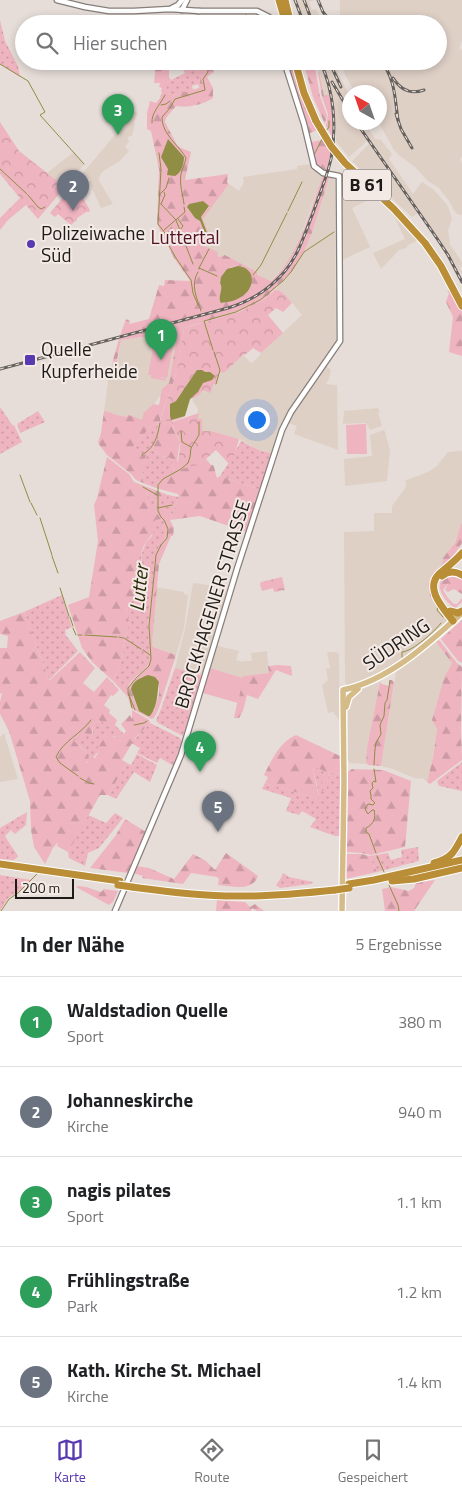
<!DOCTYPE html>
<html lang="de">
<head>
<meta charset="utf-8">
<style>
	:root { --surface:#fff; --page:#f6f6f6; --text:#202124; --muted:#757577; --line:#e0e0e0; --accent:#5938b0 }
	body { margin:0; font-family:"Titillium Web",sans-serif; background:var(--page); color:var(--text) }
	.compass { position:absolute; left:342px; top:85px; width:45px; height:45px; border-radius:50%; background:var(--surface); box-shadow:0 2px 8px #0003; rotate:320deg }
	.scale { position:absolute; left:15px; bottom:12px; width:59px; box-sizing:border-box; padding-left:5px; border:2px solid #1d1a18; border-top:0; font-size:14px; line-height:18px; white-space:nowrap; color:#1d1a18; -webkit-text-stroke:4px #f3eae5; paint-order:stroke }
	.you { position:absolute; left:256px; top:419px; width:18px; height:18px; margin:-12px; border:4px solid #fff; border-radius:50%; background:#1a73e8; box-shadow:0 0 0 8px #1a73e833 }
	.badge { display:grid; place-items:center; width:32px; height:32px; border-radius:50%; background:var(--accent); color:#fff; font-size:16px; font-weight:700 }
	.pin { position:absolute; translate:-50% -41px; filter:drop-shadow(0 1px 2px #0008) }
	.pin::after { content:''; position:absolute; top:26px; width:18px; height:15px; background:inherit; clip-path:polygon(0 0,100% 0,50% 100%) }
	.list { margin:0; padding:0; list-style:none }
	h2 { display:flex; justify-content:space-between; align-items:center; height:65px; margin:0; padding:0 20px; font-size:21px }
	h2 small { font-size:16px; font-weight:400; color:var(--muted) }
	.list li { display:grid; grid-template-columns:32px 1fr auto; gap:15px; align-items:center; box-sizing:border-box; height:90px; padding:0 20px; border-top:1px solid var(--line) }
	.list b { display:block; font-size:19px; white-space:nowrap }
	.list p { margin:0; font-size:16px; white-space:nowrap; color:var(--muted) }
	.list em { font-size:16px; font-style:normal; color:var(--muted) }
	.icon { flex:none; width:28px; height:28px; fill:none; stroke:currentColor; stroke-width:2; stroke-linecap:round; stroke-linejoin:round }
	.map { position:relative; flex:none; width:462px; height:911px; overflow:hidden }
	.search { position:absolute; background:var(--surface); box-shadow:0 2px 8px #0003; left:15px; right:15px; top:15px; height:55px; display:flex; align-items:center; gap:12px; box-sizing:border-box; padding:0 18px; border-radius:28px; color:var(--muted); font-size:19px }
	.sheet { height:515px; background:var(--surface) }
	nav { display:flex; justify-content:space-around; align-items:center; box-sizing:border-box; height:70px; border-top:1px solid var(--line); background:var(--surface); font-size:14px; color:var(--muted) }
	nav a { display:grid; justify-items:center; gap:2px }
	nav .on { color:var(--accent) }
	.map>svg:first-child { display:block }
	.built { fill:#dfd0c6; fill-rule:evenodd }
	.grass { fill:url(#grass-dots) }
	.forest { fill:url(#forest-firs); fill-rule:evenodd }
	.park { fill:url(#park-crowns) }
	.garden { fill:#eeb4c0 }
	.water { fill:#908d44 }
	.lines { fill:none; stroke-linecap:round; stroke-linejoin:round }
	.stream { stroke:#908d44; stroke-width:1 }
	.secondary-casing { stroke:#867e79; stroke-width:7 }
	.primary-casing { stroke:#fff; stroke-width:8 }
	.highway-casing { stroke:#fff; stroke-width:9 }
	.secondary { stroke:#fff; stroke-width:4.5 }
	.primary { stroke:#d5bb87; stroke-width:5.5 }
	.highway { stroke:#b98e37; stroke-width:7 }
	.rail-casing { stroke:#66615d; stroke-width:3 }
	.rail { stroke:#f3eae5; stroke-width:1; stroke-dasharray:4; stroke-linecap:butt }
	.highway-bridge-casing { stroke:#fff; stroke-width:9; stroke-linecap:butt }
	.highway-bridge { stroke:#b98e37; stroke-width:7 }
	.poi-dot { fill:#5938b0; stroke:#f3eae5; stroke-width:2 }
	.labels { text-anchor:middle; stroke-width:4; stroke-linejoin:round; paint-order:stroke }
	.shield { fill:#f3eae5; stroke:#5d5856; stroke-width:1 }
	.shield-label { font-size:18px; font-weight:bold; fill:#1d1a18 }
	.poi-label { font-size:19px; fill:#1d1a18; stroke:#f3eae5; text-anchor:start }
	.park-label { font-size:19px; fill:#530f26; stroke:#f3eae5 }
	.street-label { font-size:19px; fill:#1d1a18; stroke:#f3eae5 }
	.water-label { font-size:20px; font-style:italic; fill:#2c2a09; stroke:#f3eae5 }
</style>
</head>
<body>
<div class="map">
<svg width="462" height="911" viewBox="0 0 462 911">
	<defs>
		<pattern id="grass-dots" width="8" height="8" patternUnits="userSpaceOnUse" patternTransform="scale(1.25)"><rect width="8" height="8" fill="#eeb4c0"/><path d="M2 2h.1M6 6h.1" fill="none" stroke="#cc9aa4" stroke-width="1.8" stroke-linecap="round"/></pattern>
		<pattern id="forest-firs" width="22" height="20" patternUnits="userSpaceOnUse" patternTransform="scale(1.25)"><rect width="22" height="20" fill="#eeb4c0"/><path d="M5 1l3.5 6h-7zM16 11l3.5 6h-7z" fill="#cc9aa4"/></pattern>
		<pattern id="park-crowns" width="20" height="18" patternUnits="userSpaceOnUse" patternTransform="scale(1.25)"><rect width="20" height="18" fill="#eeb4c0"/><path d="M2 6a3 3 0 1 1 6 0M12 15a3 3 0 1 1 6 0" fill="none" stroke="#cc9aa4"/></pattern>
	</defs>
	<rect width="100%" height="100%" fill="#e6ddd8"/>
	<!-- built -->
	<g class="built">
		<path d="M 293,0 L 314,0 L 309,2 L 312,10 L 316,9 L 324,24 L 303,24 Z"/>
		<path d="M 341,0 L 462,0 L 462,40 L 459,49 L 462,50 L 462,157 L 460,159 L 462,164 L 462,214 L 461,215 L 457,214 L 455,212 L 449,201 L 439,188 L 428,181 L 415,167 L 400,156 L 394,150 L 379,123 L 380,92 L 355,92 L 345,75 L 341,61 L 438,61 L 438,24 L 340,24 L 340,1 Z"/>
		<path d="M 316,61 L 334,61 L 337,71 L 349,95 L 350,122 L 365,123 L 375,139 L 381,140 L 392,154 L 389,159 L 413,194 L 422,182 L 434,190 L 448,206 L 452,219 L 448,231 L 450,242 L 449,243 L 462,262 L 462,268 L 458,264 L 462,271 L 462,275 L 452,259 L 462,278 L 459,280 L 440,244 L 418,213 L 412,217 L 352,161 L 369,144 L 367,141 L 349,157 L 338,144 L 336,141 L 335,114 L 333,103 L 334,138 L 332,136 L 332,110 L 330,94 L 324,96 Z"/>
		<path d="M 133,111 L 138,113 L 134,122 L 135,124 L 132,136 L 127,137 L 129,141 L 125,147 L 129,151 L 121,160 L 102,172 L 98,179 L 113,204 L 101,208 L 89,182 L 91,180 L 83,173 L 124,124 Z"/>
		<path d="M 331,151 L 333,153 L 332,157 L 328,172 L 301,247 L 290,266 L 274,283 L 257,297 L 238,306 L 123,338 L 122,336 L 238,305 L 254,297 L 273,282 L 283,272 L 294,257 L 309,222 L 325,176 Z"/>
		<path d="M 74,152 L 84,164 L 74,176 L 70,179 L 65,187 L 47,173 Z"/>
		<path d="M 310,164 L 315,171 L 323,175 L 297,246 L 287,263 L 270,282 L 257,275 L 226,255 L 219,257 L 217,256 L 217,252 L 204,246 L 209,234 L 203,219 L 229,184 L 239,191 L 244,182 L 243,177 L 297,169 L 297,166 Z"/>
		<path d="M 345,168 L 398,216 L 419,240 L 408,245 L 406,248 L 399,250 L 381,269 L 370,247 L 342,260 L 342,176 ZM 374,197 L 393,214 L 405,239 L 373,253 L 352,208 Z"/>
		<path d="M 329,178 L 335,180 L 336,342 L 287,414 L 281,425 L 271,453 L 261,451 L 239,439 L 211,431 L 202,431 L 198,420 L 198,409 L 192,400 L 203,390 L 212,389 L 220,372 L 224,373 L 243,355 L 251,363 L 253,362 L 260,355 L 261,353 L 302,315 L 283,292 L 275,290 L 291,272 L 305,248 L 312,233 Z"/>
		<path d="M 177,330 L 176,343 L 169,383 L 142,421 L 112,414 L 104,411 L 109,374 L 113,360 L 113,362 L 117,365 L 121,340 L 150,336 L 154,336 Z"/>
		<path d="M 116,337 L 115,340 L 92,346 L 90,348 L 0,370 L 0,368 Z"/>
		<path d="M 326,366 L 331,370 L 329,379 L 326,384 L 337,385 L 338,450 L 294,434 L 297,426 L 288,423 L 296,408 Z"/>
		<path d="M 378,408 L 380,412 L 378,413 L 382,426 L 370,430 L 366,423 L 343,424 L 344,411 Z"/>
		<path d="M 384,430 L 385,432 L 390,451 L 387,481 L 345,486 L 344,459 L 372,456 L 370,435 Z"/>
		<path d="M 462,451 L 462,522 L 460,529 L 452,549 L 443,558 L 442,565 L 435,570 L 430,578 L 428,584 L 430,596 L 443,613 L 448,623 L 417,648 L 385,670 L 365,681 L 350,686 L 347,685 L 345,682 L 344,532 L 374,531 L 374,513 L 392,513 L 392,506 L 406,487 L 406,482 L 404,481 L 428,472 L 437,466 L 448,452 Z"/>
		<path d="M 193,583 L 215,586 L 227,590 L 203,676 L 175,668 L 185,629 Z"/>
		<path d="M 156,587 L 184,592 L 184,594 L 188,595 L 184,628 L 176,655 L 153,647 L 152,644 Z"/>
		<path d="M 436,642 L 452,663 L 444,678 L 432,720 L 437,729 L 433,758 L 427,782 L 423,778 L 419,779 L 414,778 L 393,769 L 381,766 L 396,672 Z"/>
		<path d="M 218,646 L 239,651 L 236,660 L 243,662 L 243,661 L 252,661 L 251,653 L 267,651 L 269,673 L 243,676 L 243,678 L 210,668 L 216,647 Z"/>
		<path d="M 327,652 L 336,652 L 339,654 L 340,721 L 333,712 L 328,713 L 322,685 L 324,684 L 328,680 L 326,669 L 330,668 Z"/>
		<path d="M 380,682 L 367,748 L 366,762 L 367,764 L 350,763 L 348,760 L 348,708 L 350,700 L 358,691 Z"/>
		<path d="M 4,733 L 18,779 L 0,782 L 0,737 Z"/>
	</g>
	<!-- grass -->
	<g class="grass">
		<path d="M 0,20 L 5,41 L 18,66 L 20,77 L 0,64 Z"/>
		<path d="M 196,61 L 200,61 L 203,72 L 199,88 L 198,84 L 192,86 L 193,90 L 174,95 L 167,93 L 167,86 L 165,82 L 169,77 L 171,80 L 185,73 L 182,68 Z"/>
		<path d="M 323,175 L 325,176 C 311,214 302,252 273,282 L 270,282 C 300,255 310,211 323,175 Z"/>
		<path d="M 0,407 L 13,426 L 14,425 L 22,442 L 0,454 Z"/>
		<path d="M 38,411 L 45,422 L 20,433 L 17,424 Z"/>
		<path d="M 159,422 L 157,431 L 159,437 L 152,449 L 162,456 L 171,458 L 174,471 L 158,484 L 156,488 L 143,483 L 142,467 L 147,453 L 144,455 L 138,451 L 134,446 L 151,426 Z"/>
		<path d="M 241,441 L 261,451 L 271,453 L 260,490 L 220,476 L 232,458 Z"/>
		<path d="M 147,492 L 166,498 L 168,495 L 179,497 L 170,520 L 149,510 Z"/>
		<path d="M 163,519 L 165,524 L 162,527 L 166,537 C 159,545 154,555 155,565 L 148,627 L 150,661 C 146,672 131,677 127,688 C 127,691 128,694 128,697 L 113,681 L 122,660 L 124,643 L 129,621 L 126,612 L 132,599 L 138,595 L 142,579 L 142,553 L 146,542 L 152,536 L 155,520 Z"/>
		<path d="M 62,595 L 72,627 L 65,630 L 66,633 L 65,634 L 78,651 L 49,680 L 24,612 Z"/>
		<path d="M 175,668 L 203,676 L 183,736 L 158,723 L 156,720 L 161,709 Z"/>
		<path d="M 99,720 L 108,725 L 115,725 L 124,734 L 122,737 L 106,736 L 102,743 L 99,745 L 98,752 L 89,763 L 86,761 L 89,755 L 79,745 L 73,741 L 85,732 L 93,735 L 93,725 Z"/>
		<path d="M 150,723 L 180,738 L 182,742 L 174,766 L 160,758 L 157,763 L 137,753 L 140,748 L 131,743 Z"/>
		<path d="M 137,754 L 157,765 L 150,782 L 134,772 L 116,799 L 108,795 L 127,763 L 131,765 Z"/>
		<path d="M 462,762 L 462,791 L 439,786 L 437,781 Z"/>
		<path d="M 313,765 L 324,771 L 322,790 L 326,790 L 329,772 L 341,774 L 340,836 L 335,836 L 310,827 L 316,819 L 302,811 L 299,815 L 286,811 L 291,798 L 262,789 L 265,783 L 318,799 C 320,788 313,777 313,765 Z"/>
		<path d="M 27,812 L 26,825 L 15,834 L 11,830 L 5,836 L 8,841 L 18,856 L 14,860 L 0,859 L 0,828 Z"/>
		<path d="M 115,813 L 123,818 L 99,848 L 88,853 L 85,866 L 69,858 L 68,852 L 88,815 L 106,823 Z"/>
		<path d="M 418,847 L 419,861 L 377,872 L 369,856 L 388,853 L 391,860 L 402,857 L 401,850 Z"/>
		<path d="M 283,873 L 289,877 L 313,882 L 311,884 L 280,888 L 276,885 L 281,878 Z"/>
		<path d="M 0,875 L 31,880 L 18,892 L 8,898 L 0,911 Z"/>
	</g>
	<!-- forest -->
	<g class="forest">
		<path d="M 156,61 L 172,61 L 169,68 L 169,77 L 166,82 L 167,85 L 167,93 L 174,95 L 199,88 C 200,85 200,83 200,80 C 201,70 204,74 200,61 L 212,61 L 210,62 L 214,72 L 207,77 L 213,88 L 213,98 C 202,105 188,108 176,106 L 166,118 L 165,122 L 177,145 L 181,148 L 191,152 L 185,180 L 228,174 L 227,183 L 229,184 L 203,219 L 209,234 L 204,246 L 218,252 L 217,255 L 219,257 L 225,255 L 257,272 L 257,275 L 273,282 L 254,297 L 238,305 L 120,336 L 126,319 L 130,321 L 129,324 L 149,319 L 159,285 L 164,286 L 165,280 L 190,281 L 174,258 L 157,224 L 159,169 L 151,131 L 147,129 L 147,113 L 150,101 L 156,103 L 160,98 L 162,92 L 161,91 L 162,88 L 159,87 L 160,83 L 154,83 ZM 203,201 L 209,207 L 201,217 L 208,234 L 207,235 L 199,220 L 195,218 L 188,208 L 188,204 L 190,204 ZM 242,266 L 250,272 L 241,297 L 222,303 L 222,286 L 220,281 L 231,267 Z"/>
		<path d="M 286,61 L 292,61 C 299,85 306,109 317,130 L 308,134 Z"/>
		<path d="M 303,61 L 314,61 L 320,97 L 327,115 L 325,124 L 313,97 Z"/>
		<path d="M 318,72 L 319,72 L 324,96 L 330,94 L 332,110 L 332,136 L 326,126 L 328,114 L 322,97 Z"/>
		<path d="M 323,140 L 331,151 L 326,172 C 312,165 313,156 311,142 Z"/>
		<path d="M 327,176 L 335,180 L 329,178 L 312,233 L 303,254 L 291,272 L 264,300 L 263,300 C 237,315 211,319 184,328 C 181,348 179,368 172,387 C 168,398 163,408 160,420 L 172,421 L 173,428 L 180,442 L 177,461 L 185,467 L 198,465 L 213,465 C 215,468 215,473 217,478 L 220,476 L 260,490 L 246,532 L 200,516 L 170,520 L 174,528 L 173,536 L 171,536 L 159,564 L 152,644 L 153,647 L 176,655 L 159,708 L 154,718 L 151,719 L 131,708 L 128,697 L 127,688 C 134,678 146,672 150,661 L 148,627 L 155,565 C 154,554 158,546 166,537 L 162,527 L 165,524 L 163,519 L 155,520 C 157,535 147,536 143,548 C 140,555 142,561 142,567 C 143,577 140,586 138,595 L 132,599 L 126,612 L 129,621 L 124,643 L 122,660 L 113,681 L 92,662 L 82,648 L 68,605 L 89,597 L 98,541 L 94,505 L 97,498 L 107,457 L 129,474 L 134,482 L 168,495 L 166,498 L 158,505 L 157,496 L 147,492 L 149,510 L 158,508 L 168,515 L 170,520 L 179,497 L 178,494 L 156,488 L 160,481 L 174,471 L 171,458 L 162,456 L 152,449 L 159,437 L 157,431 L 159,422 L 151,426 L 134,446 L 138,451 L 144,455 L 147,453 L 142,467 L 143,483 L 136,480 L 131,474 L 107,455 L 98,443 L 101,433 L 104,411 L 112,413 L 113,414 L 127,417 L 128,415 L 132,416 L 142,420 L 144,411 L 145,412 L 153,404 L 159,405 L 162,389 L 169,383 L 176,343 L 177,330 L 154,336 L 150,336 L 121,340 L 116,365 L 114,364 L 113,360 L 119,339 L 228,309 L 246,302 L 263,293 L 278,279 L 295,257 L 306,233 ZM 143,677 L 159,682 L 159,694 L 154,711 L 139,711 L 133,696 L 141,678 Z"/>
		<path d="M 451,290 L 462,312 L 462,356 L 449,352 L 453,317 L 446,302 L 449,293 L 447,291 Z"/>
		<path d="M 462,522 L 462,543 L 452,558 L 450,563 L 432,580 L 448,621 L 430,596 L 428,584 L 433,573 L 442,565 L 443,558 L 455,543 Z"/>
		<path d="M 454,575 L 462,579 L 462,594 L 454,589 L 448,592 L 445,590 L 449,582 L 443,590 L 448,598 L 454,604 L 457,604 L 462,598 L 462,602 L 455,608 C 442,600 429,577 454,575 Z"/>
		<path d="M 24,612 L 49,680 L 50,680 L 80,652 L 95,668 L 83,683 L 94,692 L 107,677 L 119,690 L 113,696 L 111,695 L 104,705 L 110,710 L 109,713 L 117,720 L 115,725 L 106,725 L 99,720 L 93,725 L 92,737 L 85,733 L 74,741 L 89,755 L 86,762 L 89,763 L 92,758 L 95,758 L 98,753 L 96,750 L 108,733 L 114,737 L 122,737 L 126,731 L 121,724 L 130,715 L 132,719 L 132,710 L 149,720 L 150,723 L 135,738 L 122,760 L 127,763 L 108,795 L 100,795 L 68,852 L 57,846 L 58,842 L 53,848 L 45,864 L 34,847 L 31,830 L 30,801 L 9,731 L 0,714 L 0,702 L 2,693 L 0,694 L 0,648 L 7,648 L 8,636 L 0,634 L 0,621 Z"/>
		<path d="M 462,620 L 462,663 L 458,661 L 441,639 Z"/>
		<path d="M 439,640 L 457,663 L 462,667 L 461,726 L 462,760 L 430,784 L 427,782 L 433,758 L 437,729 L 432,720 L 444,678 L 452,663 L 436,642 Z"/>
		<path d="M 279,665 L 291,666 L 292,676 L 276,670 L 258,699 L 247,695 L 243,711 L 239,718 L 234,718 L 243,676 L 269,673 L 268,666 Z"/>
		<path d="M 389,680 L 392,680 L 394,683 L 381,766 L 368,765 L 366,762 L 367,748 L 380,682 L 382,684 L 389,686 L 390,684 Z"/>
		<path d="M 296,735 L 340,756 L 341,774 L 329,772 L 326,791 L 321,790 L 324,771 L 313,766 C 313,778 319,788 318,799 L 265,783 L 268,777 L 264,775 C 272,759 280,742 296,735 Z"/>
		<path d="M 352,769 L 383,770 L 411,781 L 405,847 L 371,855 L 361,853 L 346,852 L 345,807 L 348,795 L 348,772 Z"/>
		<path d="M 125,819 L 146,832 L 128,873 L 90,868 L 116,835 Z"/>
		<path d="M 226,853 L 258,876 C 252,892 232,886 218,885 L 219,879 L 217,877 L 191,873 L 183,884 L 142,878 L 143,876 L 133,873 L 136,866 L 149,868 L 174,879 L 193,854 L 206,861 L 215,870 Z"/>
		<path d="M 345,854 L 361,854 L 369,856 L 377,872 L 345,879 Z"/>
		<path d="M 435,880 L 414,911 L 385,911 L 382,889 L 391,887 L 409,891 L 414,888 L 416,883 Z"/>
		<path d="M 78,886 L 86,887 L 101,892 L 104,889 L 118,891 L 113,902 L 109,905 L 76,887 Z"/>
		<path d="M 217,900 L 245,902 L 250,907 L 255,904 L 264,911 L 257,911 L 252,908 L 251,911 L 216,911 Z"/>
	</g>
	<!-- park -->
	<g class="park">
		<path d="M 0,122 L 19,151 L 65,187 L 38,219 L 26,205 L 8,220 L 0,230 L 0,218 L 20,198 L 0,174 Z"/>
		<path d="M 70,189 L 78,195 L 80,193 L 90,210 L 89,212 L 86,212 L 77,218 L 77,220 L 71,225 L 58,214 L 55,217 L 50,213 Z"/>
		<path d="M 275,290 C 283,290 287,297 292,303 L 283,312 L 276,308 L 268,315 L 283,333 L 261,353 L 253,348 L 246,354 L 243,355 L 224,373 L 220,372 L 216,384 L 214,384 L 210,393 L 203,390 L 198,396 L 190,399 L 184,417 L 172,421 L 160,421 C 163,409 168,398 172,387 C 179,368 181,348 184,328 L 239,312 L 264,300 Z"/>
		<path d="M 199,413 L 198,419 L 202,419 L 202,431 L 211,431 L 239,439 L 235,454 L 229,464 L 216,450 L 206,459 L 212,466 C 196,464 191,466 177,471 C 177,462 181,450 180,442 C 178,435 173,430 172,422 Z"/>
		<path d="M 282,577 L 285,590 L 274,592 L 273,588 L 262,591 L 260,584 L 261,582 Z"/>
	</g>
	<!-- garden -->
	<g class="garden">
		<path d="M 154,343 L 173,346 L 167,378 L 157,377 L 166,379 L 166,381 L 151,378 L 151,375 L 148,375 Z"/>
		<path d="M 366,424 L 367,454 L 347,454 L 346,425 Z"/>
		<path d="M 210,668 L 243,678 L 238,703 L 203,693 Z"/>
	</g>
	<!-- water -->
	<g class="water">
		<path d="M 168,139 L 184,157 C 184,164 181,173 175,176 L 167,175 L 168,169 L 161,157 Z"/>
		<path d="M 203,201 L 209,206 L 201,217 L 208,235 L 206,236 L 200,221 L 195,218 L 187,207 L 189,204 Z"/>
		<path d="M 238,266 C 257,268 255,289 241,297 C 235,301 228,302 221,303 C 217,297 224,289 220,283 L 221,277 L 227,269 Z"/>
		<path d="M 197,370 L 202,370 L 205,372 L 210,372 L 215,376 L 212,380 L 203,383 L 198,392 L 190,399 L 185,416 L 171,420 L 170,416 L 170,404 L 176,401 Z"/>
		<path d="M 148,675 L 155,677 L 159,682 C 157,693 158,706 150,716 L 148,716 L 139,711 L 131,689 C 133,680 141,678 148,675 Z"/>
	</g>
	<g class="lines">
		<!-- stream -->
		<g class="stream">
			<path d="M 244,24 L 246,13"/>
			<path d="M 0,64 L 28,81 L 45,112 L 40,115 L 84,164"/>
			<path d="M 161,105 L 166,104 L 170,101"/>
			<path d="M 152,123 C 151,113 160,105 165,95"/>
			<path d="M 326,131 L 329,127 L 329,121"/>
			<path d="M 159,153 L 161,169 L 158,224 L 165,233 L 167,242 L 176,258 L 191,280 L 193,293 L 198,305"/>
			<path d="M 314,155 L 323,137"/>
			<path d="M 0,169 L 27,194"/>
			<path d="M 160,194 L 166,188 L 169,178"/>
			<path d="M 28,195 L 38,207 L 41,209 L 45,207"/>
			<path d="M 161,204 L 176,220 L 193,264"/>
			<path d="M 161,204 L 165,195 L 164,192"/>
			<path d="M 184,204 C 183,195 179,184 181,174 C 182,168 185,164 186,158 C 179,145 162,135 162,117 L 170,108 L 175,99 L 205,90 L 203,79 L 208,72 L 207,61"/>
			<path d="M 288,211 L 302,182"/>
			<path d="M 178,219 L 183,226 L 180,230"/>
			<path d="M 164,230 L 185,212 L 184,207"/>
			<path d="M 199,268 L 209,249"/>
			<path d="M 199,269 L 199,268 L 217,276"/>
			<path d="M 198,272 C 190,285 197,298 201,311"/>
			<path d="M 253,275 L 261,265 L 287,213"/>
			<path d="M 213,350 L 204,321 L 236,312 L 260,300 L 283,281 L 291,272 L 304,252 L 334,232"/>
			<path d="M 214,352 L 220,370 L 216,384"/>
			<path d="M 181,431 L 182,442 L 191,447"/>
			<path d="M 142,455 C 155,447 157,438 160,423"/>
			<path d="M 20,475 L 30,502"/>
			<path d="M 143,487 L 157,495"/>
			<path d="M 31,503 L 37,515"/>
			<path d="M 158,508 L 172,505"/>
			<path d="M 40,518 L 52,555"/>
			<path d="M 52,556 L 58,573"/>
			<path d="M 60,588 L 69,616"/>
			<path d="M 438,607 L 437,610 L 443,617"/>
			<path d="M 70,617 L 73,626"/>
			<path d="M 73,628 L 76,635"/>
			<path d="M 78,635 L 82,635"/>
			<path d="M 85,635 L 117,637"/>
			<path d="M 119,637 L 123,638"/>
			<path d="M 124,638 L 141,649"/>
			<path d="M 143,650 L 150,655"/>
			<path d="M 402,657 L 402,652 C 413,651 434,632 441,623"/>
			<path d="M 129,694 L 132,708"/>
			<path d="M 135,710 L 128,693 L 128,688 L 136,678 L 149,666 L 151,659 L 149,626 L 155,565 L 156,555 L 161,545 L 167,538 L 168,529 L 164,520 L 161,517 L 158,511 L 158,485 L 163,479 L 181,469 L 188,463 L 190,457 L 191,448 L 199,435 L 199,422"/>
			<path d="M 134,725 L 144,723 L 147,721"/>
			<path d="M 374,765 L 375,749 L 376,743 L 381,734 L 380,725 L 384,716 L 385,703 L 387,700 L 390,681"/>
			<path d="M 374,769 L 376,782 L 374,781 L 372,783 L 373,788 L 370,791 L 371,795 L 371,799 L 375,803 L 373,805 L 368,804 L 365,809 L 368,814 L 372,810 L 374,810 C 376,818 374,824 366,828 L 366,832 L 369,834 L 376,853"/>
			<path d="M 78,776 L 60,763 L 56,757 C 63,741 81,734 91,720"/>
			<path d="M 80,778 L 89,783 L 94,784"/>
			<path d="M 377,856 L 384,872"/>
			<path d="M 389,885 L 398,905 L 399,911"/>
			<path d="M 1,911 L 9,899 L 18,893 L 38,873"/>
		</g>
		<defs>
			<g id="secondary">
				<path d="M 57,0 L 85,7 L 109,11 L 134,11 L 170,9 L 199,11"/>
				<path d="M 172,8 L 178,5 L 182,0"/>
				<path d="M 182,10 L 187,0"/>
				<path d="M 198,11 L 257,11 L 269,17 L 274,24"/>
				<path d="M 115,911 L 181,755 L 237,569 L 282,430 L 291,412 L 340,341 L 339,176 L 323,173 L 314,166 L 304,124 L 284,61"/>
			</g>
			<g id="primary">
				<path d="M 346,707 L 349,697 L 358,689"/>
				<path d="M 342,911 L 344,782 L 343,690 C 389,680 428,644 462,613"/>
			</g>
			<g id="highway">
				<path d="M 279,0 L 286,24"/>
				<path d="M 285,0 L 291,24"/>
				<path d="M 295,61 L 304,93 L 316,121"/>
				<path d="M 425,243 L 441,266 L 462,306"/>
				<path d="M 442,576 C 448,571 455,571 462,575"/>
				<path d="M 450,611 L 458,613 L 462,611"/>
				<path d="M 453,621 C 444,609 424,589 439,574 C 447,567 455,561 462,553"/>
				<path d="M 434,863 C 451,859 455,851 462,837"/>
				<path d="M 0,864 L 120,881"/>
				<path d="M 392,881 L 414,879 L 462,868"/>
				<path d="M 349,884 L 374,880 L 462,860"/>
				<path d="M 132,887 C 170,892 209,897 247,896 C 277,896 306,893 335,890"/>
			</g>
		</defs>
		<!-- secondary casing -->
		<use href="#secondary" class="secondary-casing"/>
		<!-- primary casing -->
		<use href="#primary" class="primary-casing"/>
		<!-- highway casing -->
		<use href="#highway" class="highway-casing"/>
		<!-- secondary -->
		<use href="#secondary" class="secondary"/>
		<!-- primary -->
		<use href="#primary" class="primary"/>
		<!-- highway -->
		<use href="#highway" class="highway"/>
		<defs>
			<g id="rail">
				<path d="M 295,0 L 304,24"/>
				<path d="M 304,0 L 313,24"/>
				<path d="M 318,0 L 323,12 L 333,24"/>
				<path d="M 329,61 L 341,87"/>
				<path d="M 381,61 C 395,78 395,99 398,120"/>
				<path d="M 393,78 C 400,89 410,95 424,90"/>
				<path d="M 332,82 L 350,112"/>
				<path d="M 396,114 L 401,129 L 412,148"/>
				<path d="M 356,122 L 436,237 L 448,255 L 462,282"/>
				<path d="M 0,369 L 228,308 C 251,301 270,289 285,271 C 299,254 305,233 313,213 C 319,195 327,177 331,159 C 337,127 334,91 320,61"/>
			</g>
		</defs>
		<!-- rail casing -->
		<use href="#rail" class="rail-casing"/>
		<!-- rail -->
		<use href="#rail" class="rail"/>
		<defs>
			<g id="highway-bridge">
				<path d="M 316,121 L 331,146 L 345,163 L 394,209 L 425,243"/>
				<path d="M 118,885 L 132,887"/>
				<path d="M 335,890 L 349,888"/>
			</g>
		</defs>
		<!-- highway-bridge casing -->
		<use href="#highway-bridge" class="highway-bridge-casing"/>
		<!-- highway-bridge -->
		<use href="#highway-bridge" class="highway-bridge"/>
	</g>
	<!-- markers -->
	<g class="poi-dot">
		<circle cx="31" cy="244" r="5"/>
		<rect x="24" y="354" width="12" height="12" rx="2.5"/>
	</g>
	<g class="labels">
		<!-- shield labels -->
		<rect class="shield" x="343" y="169.5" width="48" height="31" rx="4"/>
		<g class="shield-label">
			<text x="367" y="191">B 61</text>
		</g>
		<!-- poi labels -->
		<g class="poi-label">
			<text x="41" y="240">Polizeiwache<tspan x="41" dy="22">Süd</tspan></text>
			<text x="41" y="356">Quelle<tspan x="41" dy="22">Kupferheide</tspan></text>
		</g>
		<!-- park labels -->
		<g class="park-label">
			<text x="185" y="244">Luttertal</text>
		</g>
		<!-- street labels -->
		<g class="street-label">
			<text transform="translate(212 604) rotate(-73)" y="7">BROCKHAGENER STRASSE</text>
			<text transform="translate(396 644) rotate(-34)" y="7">SÜDRING</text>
		</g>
		<!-- water labels -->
		<g class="water-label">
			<text transform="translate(139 588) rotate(-84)" y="7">Lutter</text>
		</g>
	</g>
</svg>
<svg class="compass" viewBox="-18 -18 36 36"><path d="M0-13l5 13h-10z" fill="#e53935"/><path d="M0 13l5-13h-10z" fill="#757577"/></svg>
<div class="scale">200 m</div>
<div class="you"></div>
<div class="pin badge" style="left:161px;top:360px;background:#2e9e5b">1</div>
<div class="pin badge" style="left:73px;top:211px;background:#6b7280">2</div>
<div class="pin badge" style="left:118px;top:135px;background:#2e9e5b">3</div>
<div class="pin badge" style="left:200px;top:772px;background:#2e9e5b">4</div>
<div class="pin badge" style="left:218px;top:832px;background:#6b7280">5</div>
<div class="search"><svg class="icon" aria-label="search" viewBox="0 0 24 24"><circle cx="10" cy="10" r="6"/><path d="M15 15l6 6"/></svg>Hier suchen</div>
</div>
<section class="sheet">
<h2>In der Nähe<small>5 Ergebnisse</small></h2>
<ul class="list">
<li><span class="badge" style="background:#2e9e5b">1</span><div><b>Waldstadion Quelle</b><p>Sport</p></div><em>380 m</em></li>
<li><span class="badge" style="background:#6b7280">2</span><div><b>Johanneskirche</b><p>Kirche</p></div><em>940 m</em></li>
<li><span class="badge" style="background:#2e9e5b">3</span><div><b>nagis pilates</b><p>Sport</p></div><em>1.1 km</em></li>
<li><span class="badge" style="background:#2e9e5b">4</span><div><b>Frühlingstraße</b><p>Park</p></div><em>1.2 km</em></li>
<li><span class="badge" style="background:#6b7280">5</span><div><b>Kath. Kirche St. Michael</b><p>Kirche</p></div><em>1.4 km</em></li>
</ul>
</section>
<nav>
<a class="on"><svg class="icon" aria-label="map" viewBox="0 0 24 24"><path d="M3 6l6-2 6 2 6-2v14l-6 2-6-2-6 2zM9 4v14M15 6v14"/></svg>Karte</a>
<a><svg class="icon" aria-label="directions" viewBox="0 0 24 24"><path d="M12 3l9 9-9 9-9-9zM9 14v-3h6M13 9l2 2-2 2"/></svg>Route</a>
<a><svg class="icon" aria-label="saved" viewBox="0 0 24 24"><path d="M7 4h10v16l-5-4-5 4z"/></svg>Gespeichert</a>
</nav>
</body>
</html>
